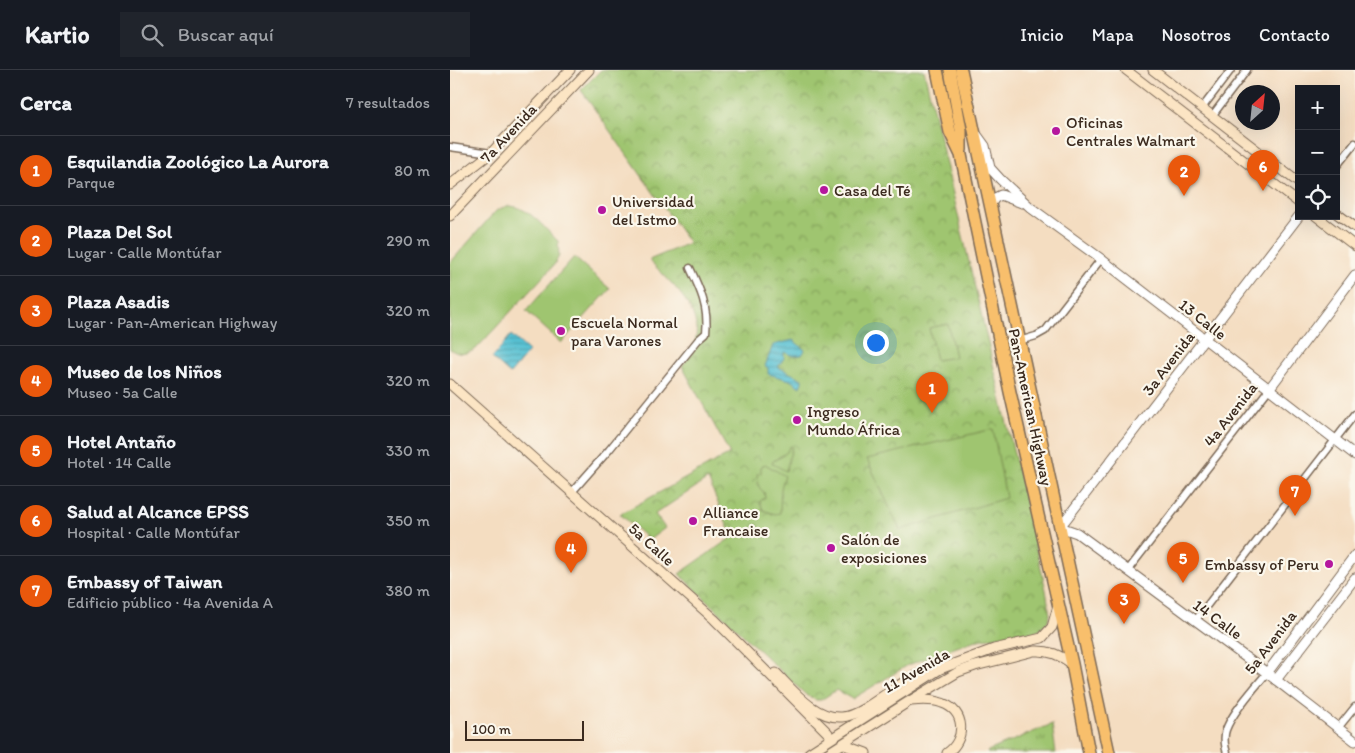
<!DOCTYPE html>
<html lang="es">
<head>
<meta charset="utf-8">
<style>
	:root { --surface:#171b24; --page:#20242c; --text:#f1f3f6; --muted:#9ea1a6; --line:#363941; --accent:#ea580c }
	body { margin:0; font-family:Itim,sans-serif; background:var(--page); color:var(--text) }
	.controls { position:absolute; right:15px; top:15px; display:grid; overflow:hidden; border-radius:0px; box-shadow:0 5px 20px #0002 }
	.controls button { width:45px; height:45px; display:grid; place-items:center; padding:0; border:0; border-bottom:1px solid var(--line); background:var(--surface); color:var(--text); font:25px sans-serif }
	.compass { position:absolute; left:785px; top:15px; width:45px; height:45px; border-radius:50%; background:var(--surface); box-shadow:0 5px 20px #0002; rotate:27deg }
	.scale { position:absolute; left:15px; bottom:12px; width:119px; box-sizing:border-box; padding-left:5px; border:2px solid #3b2a1e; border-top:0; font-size:14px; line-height:18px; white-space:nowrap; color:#3b2a1e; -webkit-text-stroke:4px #fbf7ec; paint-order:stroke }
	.you { position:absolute; left:425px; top:272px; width:18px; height:18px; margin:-12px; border:4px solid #fff; border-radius:50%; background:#1a73e8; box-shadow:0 0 0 8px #1a73e833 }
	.badge { display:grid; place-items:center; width:32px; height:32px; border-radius:50%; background:var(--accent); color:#fff; font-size:16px; font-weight:700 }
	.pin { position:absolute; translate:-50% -41px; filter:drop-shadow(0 1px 2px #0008) }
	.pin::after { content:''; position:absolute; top:26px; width:18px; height:15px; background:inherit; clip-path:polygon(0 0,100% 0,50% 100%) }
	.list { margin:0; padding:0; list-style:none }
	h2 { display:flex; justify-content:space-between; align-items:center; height:65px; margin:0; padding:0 20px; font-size:21px }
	h2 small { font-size:16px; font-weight:400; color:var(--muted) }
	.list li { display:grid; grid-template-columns:32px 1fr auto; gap:15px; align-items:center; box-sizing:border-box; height:70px; padding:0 20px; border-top:1px solid var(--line) }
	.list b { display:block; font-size:19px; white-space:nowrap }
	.list p { margin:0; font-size:16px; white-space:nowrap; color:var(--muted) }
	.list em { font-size:16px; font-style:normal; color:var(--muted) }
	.icon { flex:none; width:28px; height:28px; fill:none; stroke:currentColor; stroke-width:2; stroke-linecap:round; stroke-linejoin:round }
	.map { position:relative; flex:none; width:905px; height:683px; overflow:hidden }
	header { display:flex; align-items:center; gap:30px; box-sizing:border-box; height:70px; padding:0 25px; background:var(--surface); border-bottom:1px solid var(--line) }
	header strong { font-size:24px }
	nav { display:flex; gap:28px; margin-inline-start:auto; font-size:18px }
	.search { width:350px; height:45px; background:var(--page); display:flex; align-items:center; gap:12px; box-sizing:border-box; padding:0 18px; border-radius:0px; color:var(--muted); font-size:19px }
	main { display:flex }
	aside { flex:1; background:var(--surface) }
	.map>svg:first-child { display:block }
	.grass { fill:url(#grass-tufts); stroke:#6d7846 }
	.park { fill:url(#park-crowns); stroke:#6d7846 }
	.garden { fill:#9fc56f; stroke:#6d7846 }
	.water { fill:url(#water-rules); stroke:#497678 }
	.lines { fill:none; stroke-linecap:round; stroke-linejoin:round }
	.minor-casing { stroke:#7c6957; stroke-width:9 }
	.tertiary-casing { stroke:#7c6957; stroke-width:11 }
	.secondary-casing { stroke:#7c6957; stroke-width:11 }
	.trunk-casing { stroke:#7c6957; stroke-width:14 }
	.minor { stroke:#fff; stroke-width:6 }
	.tertiary { stroke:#fff; stroke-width:9 }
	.secondary { stroke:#fce5c4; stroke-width:9 }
	.trunk { stroke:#f8bf6c; stroke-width:11 }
	.poi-dot { fill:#b5179e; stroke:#fbf7ec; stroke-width:2 }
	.labels { text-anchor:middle; stroke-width:4.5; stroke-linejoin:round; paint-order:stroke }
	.poi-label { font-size:16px; fill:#3b2a1e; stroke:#fbf7ec; text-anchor:start }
	.street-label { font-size:16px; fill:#3b2a1e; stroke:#fbf7ec }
</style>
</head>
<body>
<header>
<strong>Kartio</strong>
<div class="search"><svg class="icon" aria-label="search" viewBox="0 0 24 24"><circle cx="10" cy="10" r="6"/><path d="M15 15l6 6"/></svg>Buscar aquí</div>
<nav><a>Inicio</a><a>Mapa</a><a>Nosotros</a><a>Contacto</a></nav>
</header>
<main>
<aside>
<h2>Cerca<small>7 resultados</small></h2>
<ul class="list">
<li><span class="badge">1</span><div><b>Esquilandia Zoológico La Aurora</b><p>Parque</p></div><em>80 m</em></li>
<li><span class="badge">2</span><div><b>Plaza Del Sol</b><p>Lugar · Calle Montúfar</p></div><em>290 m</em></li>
<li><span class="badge">3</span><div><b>Plaza Asadis</b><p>Lugar · Pan-American Highway</p></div><em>320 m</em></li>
<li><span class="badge">4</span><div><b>Museo de los Niños</b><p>Museo · 5a Calle</p></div><em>320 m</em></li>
<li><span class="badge">5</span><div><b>Hotel Antaño</b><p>Hotel · 14 Calle</p></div><em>330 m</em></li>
<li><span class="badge">6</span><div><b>Salud al Alcance EPSS</b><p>Hospital · Calle Montúfar</p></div><em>350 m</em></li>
<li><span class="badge">7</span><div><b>Embassy of Taiwan</b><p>Edificio público · 4a Avenida A</p></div><em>380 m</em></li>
</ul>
</aside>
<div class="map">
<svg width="905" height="683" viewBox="0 0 905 683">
	<defs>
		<pattern id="grass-tufts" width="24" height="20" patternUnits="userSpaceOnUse" patternTransform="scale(1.25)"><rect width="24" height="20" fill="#9fc56f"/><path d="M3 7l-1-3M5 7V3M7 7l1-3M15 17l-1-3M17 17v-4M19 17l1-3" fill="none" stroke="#83a05b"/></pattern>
		<pattern id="park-crowns" width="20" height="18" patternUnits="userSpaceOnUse" patternTransform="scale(1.25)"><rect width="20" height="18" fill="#9fc56f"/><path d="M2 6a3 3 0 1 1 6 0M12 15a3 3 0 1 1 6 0" fill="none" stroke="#83a05b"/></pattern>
		<pattern id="water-rules" width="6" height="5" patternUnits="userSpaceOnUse" patternTransform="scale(1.25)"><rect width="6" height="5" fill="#57c1d3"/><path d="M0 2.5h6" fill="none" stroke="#499dab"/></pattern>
	</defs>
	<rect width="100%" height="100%" fill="#fbf7ec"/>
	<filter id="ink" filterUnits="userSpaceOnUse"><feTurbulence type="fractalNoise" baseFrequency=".02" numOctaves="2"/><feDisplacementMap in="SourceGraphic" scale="10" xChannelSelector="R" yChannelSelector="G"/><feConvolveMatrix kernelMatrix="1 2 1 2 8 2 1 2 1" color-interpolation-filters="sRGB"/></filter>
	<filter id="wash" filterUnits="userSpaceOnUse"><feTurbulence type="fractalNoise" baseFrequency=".0096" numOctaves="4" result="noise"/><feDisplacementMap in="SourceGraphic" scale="20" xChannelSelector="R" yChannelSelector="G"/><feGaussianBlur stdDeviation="1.12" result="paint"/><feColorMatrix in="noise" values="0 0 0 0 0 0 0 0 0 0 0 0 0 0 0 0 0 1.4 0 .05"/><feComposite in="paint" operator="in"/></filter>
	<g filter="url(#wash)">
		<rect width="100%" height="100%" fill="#f4ddc1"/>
		<!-- grass -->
		<path class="grass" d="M 602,654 L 606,683 L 537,683 L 538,681 Z"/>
		<!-- park -->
		<path class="park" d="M 151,0 L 474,0 L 596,520 L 600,545 L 598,551 L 590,560 L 583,563 L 572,562 L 523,571 L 458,595 L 402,629 L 386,620 L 371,630 L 366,630 L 356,625 L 229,504 L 282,467 L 258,409 L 205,444 L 215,458 L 199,470 L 170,444 L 280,384 L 232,296 C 268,253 229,221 199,190 L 239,173 L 131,20 Z"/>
		<!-- garden -->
		<g class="garden">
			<path d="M 57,136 C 78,135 94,158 108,171 L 109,186 L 104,195 L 26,279 C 17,284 9,286 0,279 L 0,193 L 42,145 L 47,140 Z"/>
			<path d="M 124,187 L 160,219 L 111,273 L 76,241 Z"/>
			<path d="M 498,254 L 505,287 L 486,290 L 479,258 Z"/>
			<path d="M 543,359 L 556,428 L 450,460 L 417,389 Z"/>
			<path d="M 339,377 L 342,377 L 336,401 L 323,394 L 322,392 L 337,382 Z"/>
			<path d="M 315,394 L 335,406 C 329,419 331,429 330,443 L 325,444 L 313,440 L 310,431 L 315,428 L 314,422 C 307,418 308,411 307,404 L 311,403 L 311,397 Z"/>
		</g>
		<!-- water -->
		<g class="water">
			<path d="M 61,265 L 79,281 L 60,304 L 42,288 Z"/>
			<path d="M 343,270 L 355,280 L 352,285 L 343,286 L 334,282 L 334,288 L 328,297 L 352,309 L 352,312 L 350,317 L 340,310 L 318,304 L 318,298 L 315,296 L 323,275 Z"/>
		</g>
	</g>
	<g filter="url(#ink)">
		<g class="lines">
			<defs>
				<g id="minor">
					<path d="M 752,38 L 781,0"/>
					<path d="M 762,46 L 797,0"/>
					<path d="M 0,77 L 41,83"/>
					<path d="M 886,97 L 905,73"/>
					<path d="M 569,271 L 586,266 L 595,261 L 651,189"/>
					<path d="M 122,422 L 159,380 L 248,270 L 256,263 C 259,238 250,219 240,198"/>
					<path d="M 678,500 L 819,319"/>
					<path d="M 745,551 L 905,344"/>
					<path d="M 888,658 L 905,637"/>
					<path d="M 777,683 C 775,677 774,670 775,664 C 777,648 806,616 817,603"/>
				</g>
				<g id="tertiary">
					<path d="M 527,65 L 535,76 L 540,98 L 550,109 L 581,138 L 651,189 L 905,385"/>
					<path d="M 540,135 L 545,128 L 551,125 L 572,133"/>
					<path d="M 849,146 L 610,457 L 627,463 L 817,603 L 905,671"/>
					<path d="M 819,319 L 905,205"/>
					<path d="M 817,603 L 905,485"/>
					<path d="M 826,610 L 905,508"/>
				</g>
				<g id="secondary">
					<path d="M 676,0 L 849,133"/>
					<path d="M 703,0 L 849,113"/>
					<path d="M 0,115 L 41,83 L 120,0"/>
					<path d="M 886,143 L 905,157"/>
					<path d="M 0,146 L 139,0"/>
					<path d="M 866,146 L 905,176"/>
					<path d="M 0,314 L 264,549 L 378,663"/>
					<path d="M 326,603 C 343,620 365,649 392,647 C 408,646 432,626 446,617 C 460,608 471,601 488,600"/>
					<path d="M 461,631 C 471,630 482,629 492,633 C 516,641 516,670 497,683"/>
					<path d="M 397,676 L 416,683"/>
					<path d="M 359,683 L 490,599 L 544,579 L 592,568 L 602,557 L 608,536"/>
					<path d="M 378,683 L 458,632 L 508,602 L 525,596 L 584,581 C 599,580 610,585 622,594"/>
				</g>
				<g id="trunk">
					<path d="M 487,0 L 500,62 L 511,85 L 560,322 L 622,594 L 639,683"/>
					<path d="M 500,0 L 511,60 L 511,80"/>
					<path d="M 511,0 L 659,683"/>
				</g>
			</defs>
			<!-- minor casing -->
			<use href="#minor" class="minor-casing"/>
			<!-- tertiary casing -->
			<use href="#tertiary" class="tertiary-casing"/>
			<!-- secondary casing -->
			<use href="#secondary" class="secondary-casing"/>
			<!-- trunk casing -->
			<use href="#trunk" class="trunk-casing"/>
			<!-- minor -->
			<use href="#minor" class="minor"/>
			<!-- tertiary -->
			<use href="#tertiary" class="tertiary"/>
			<!-- secondary -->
			<use href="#secondary" class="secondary"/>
			<!-- trunk -->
			<use href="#trunk" class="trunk"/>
		</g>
	</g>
	<!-- markers -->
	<g class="poi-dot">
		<circle cx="606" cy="61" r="5"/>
		<circle cx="374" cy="120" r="5"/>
		<circle cx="152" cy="140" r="5"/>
		<circle cx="111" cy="261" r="5"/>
		<circle cx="347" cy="350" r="5"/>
		<circle cx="243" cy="451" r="5"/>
		<circle cx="381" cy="478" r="5"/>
		<circle cx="879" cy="494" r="5"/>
	</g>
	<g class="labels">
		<!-- poi labels -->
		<g class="poi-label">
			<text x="616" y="58">Oficinas<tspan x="616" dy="18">Centrales Walmart</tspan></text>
			<text x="384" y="126">Casa del Té</text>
			<text x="162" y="137">Universidad<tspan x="162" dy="18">del Istmo</tspan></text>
			<text x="121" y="258">Escuela Normal<tspan x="121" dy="18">para Varones</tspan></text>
			<text x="357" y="347">Ingreso<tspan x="357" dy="18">Mundo África</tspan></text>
			<text x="253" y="448">Alliance<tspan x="253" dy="18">Francaise</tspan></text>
			<text x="391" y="475">Salón de<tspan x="391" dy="18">exposiciones</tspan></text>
			<text x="869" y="500" text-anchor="end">Embassy of Peru</text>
		</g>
		<!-- street labels -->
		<g class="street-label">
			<text transform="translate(58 63) rotate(-47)" y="6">7a Avenida</text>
			<text transform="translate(753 249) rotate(38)" y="6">13 Calle</text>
			<text transform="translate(718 293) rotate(-53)" y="6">3a Avenida</text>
			<text transform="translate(581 337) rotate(78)" y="6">Pan-American Highway</text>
			<text transform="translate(780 344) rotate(-52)" y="6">4a Avenida</text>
			<text transform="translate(202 474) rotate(42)" y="6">5a Calle</text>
			<text transform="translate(768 549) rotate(36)" y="6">14 Calle</text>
			<text transform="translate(820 572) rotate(-53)" y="6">5a Avenida</text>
			<text transform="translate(466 600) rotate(-30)" y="6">11 Avenida</text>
		</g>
	</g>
</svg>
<div class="controls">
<button>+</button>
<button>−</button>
<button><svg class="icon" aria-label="locate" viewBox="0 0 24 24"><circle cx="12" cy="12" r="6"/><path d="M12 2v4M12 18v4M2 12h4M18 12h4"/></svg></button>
</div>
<svg class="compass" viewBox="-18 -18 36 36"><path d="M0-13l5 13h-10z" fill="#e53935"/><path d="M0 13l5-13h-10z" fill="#9ea1a6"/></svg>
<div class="scale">100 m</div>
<div class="you"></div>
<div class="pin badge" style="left:482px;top:343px">1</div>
<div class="pin badge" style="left:734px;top:126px">2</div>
<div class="pin badge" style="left:674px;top:554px">3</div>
<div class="pin badge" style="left:121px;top:503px">4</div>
<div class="pin badge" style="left:733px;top:513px">5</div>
<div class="pin badge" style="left:813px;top:121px">6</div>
<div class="pin badge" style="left:845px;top:446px">7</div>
</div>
</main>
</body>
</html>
